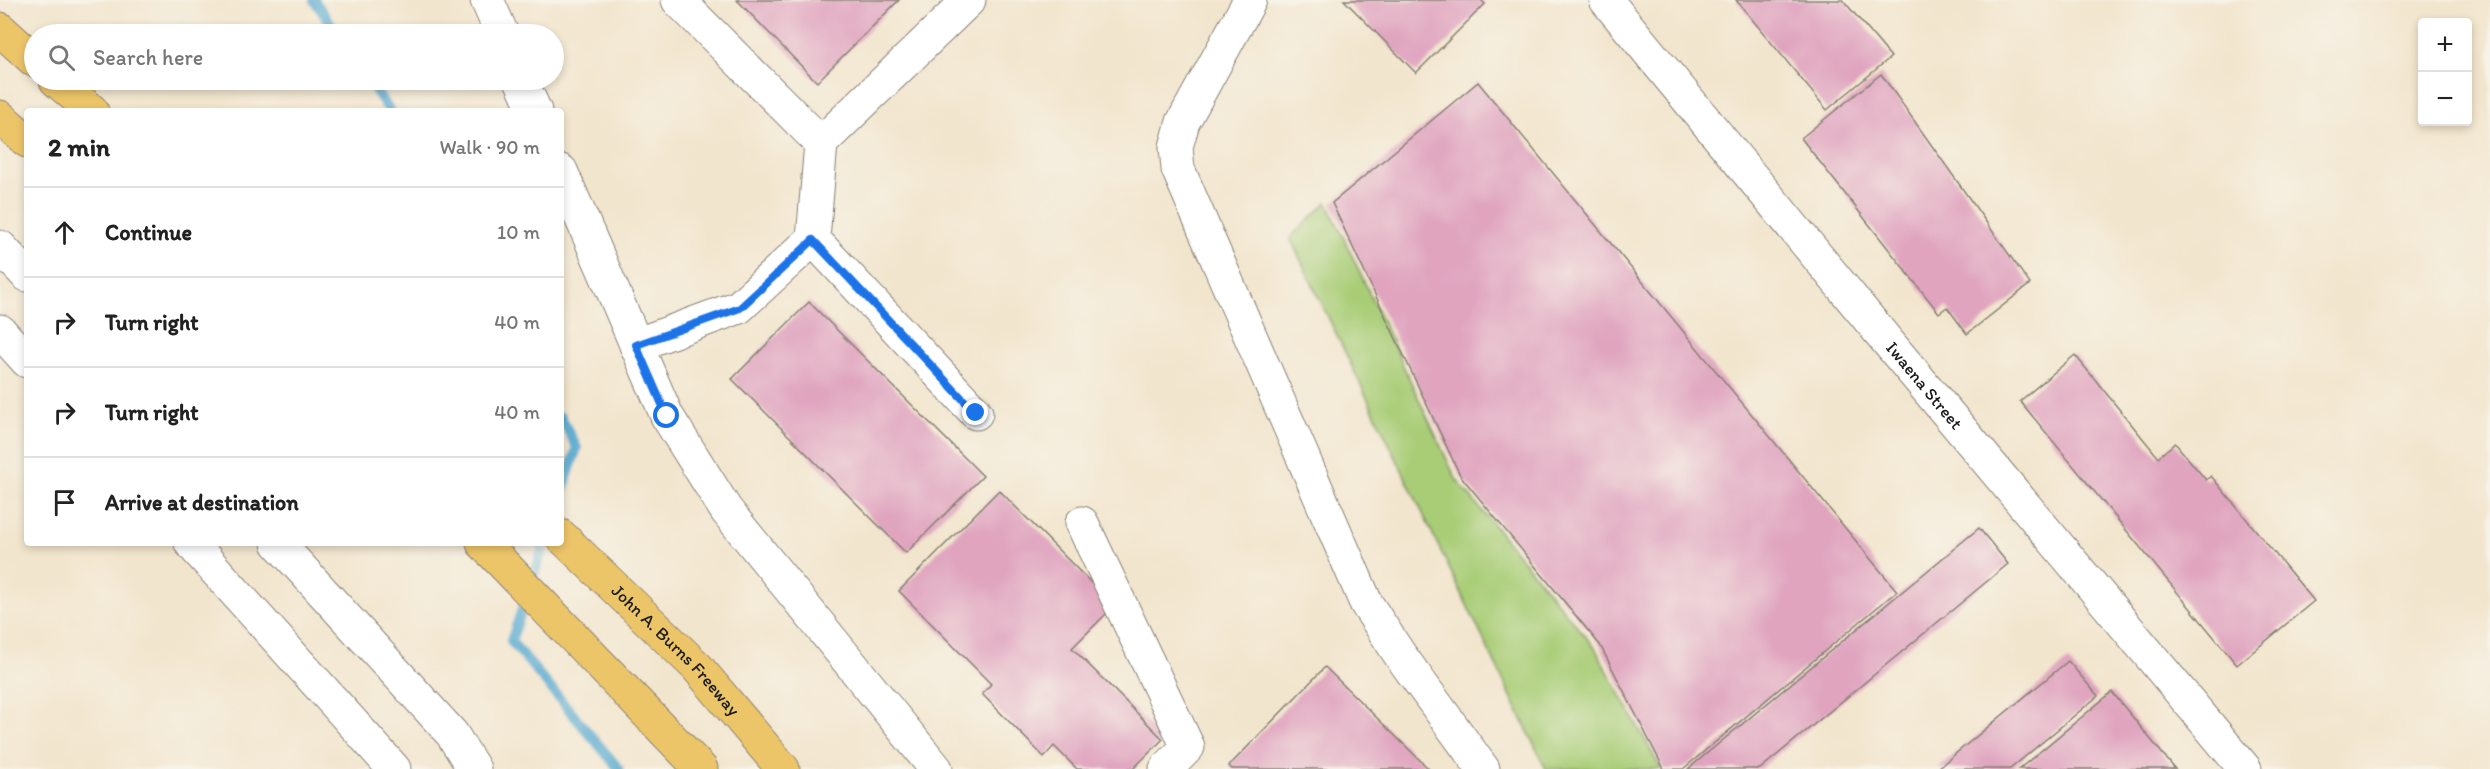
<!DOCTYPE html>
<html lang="en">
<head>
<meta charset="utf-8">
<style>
	:root { --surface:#fff; --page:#f6f6f6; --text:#222; --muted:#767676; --line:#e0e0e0 }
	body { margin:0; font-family:Itim,sans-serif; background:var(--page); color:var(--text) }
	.controls { position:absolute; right:18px; top:18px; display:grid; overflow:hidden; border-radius:6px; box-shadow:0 3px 9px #0003 }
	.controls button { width:54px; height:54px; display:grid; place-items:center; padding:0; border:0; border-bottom:2px solid var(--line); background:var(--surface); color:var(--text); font:30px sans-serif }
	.stop { position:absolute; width:18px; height:18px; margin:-14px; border:4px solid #1a73e8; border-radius:50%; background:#fff }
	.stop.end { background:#1a73e8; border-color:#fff; box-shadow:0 2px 6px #0008 }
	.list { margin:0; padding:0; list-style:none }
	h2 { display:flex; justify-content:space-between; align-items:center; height:78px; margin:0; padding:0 24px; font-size:26px }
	h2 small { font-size:20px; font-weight:400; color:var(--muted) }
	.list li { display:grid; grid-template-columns:39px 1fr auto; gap:18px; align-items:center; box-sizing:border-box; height:90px; padding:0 24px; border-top:2px solid var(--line) }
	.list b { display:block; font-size:22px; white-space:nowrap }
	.list em { font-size:20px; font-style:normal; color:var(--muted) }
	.icon { flex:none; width:33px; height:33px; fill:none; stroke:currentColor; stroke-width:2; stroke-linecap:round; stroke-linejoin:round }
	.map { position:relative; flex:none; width:2490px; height:769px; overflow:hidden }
	.search { position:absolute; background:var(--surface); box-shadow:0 3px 9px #0003; left:24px; top:24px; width:540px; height:66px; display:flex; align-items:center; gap:15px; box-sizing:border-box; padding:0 21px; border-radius:33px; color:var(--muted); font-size:22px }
	.panel { position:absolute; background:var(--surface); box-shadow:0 3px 9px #0003; left:24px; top:108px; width:540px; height:438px; border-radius:6px }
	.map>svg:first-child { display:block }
	.green { fill:#a9cd77; stroke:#62744a; stroke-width:1.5 }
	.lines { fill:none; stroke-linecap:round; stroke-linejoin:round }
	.stream { stroke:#53a7cf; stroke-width:10 }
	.building { fill:#e0a4bf }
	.minor-casing { stroke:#878074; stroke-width:35 }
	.highway-casing { stroke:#878074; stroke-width:35 }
	.minor { stroke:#fff; stroke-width:33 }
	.highway { stroke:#edc569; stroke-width:33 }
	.route { stroke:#1a73e8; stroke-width:8 }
	.labels { text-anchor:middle; stroke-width:5; stroke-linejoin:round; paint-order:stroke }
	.street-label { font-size:18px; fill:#1c1c1c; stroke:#f7f3e8 }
</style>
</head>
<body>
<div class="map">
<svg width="2490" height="769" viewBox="0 0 2490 769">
	<rect width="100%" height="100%" fill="#f7f3e8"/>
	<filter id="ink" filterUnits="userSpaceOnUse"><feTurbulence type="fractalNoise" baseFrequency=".0167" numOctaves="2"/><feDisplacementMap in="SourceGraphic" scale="12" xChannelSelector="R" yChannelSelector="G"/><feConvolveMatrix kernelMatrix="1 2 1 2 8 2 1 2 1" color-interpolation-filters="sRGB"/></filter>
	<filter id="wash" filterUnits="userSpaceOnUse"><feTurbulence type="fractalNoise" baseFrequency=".008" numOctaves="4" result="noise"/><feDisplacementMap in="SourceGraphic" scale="24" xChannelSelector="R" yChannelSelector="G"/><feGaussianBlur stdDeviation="1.35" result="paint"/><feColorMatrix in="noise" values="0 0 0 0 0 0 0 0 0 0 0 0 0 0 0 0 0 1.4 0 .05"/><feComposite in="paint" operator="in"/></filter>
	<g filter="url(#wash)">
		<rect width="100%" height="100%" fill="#f2e5cd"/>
		<!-- green -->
		<path class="green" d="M 1327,202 L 1456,479 L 1595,648 L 1661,769 L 1546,769 L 1290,238 Z"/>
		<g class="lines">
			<!-- stream -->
			<g class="stream">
				<path d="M 314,0 L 338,34"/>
				<path d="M 368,80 L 390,111"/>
				<path d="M 561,417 L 577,448 L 561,495"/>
				<path d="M 545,543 L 511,641 L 619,769"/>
			</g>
		</g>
		<g id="blocks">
			<!-- building -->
			<g class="building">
				<path d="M 737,0 L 899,0 L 817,82 Z"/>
				<path d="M 1344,0 L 1481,0 L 1485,4 L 1416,73 Z"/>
				<path d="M 1736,0 L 1843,0 L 1891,57 L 1827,110 Z"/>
				<path d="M 1881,74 L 2030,284 L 1967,334 L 1947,307 L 1939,313 L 1801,138 Z"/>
				<path d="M 1478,82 L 1897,591 L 1683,769 L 1664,769 L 1600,645 L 1460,475 L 1332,203 Z"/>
				<path d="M 809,302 L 983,476 L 906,553 L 732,379 Z"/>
				<path d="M 2075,355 L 2158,457 L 2175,443 L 2206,480 L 2211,476 L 2314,601 L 2237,665 L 2020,401 Z"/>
				<path d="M 999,490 L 1114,606 L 1072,648 L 1163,739 L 1133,769 L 1077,769 L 1054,746 L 1044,757 L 982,694 L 991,684 L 899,591 Z"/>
				<path d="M 1979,528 L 2008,564 L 1760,769 L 1688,769 Z"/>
				<path d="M 2068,661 L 2098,696 L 2010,769 L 1937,769 Z"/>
				<path d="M 1325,667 L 1429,769 L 1232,769 L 1229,766 Z"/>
				<path d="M 2112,692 L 2175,769 L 2019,769 Z"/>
			</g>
		</g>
	</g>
	<g filter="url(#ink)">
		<use href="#blocks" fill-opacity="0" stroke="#878074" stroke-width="1.5"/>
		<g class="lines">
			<defs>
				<g id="minor">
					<path d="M 487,0 L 502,34"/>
					<path d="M 678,0 L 821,143 L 813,239 L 976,413"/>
					<path d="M 1250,0 L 1183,122 L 1176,147 L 1178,169 L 1366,603 L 1400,655 L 1483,769"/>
					<path id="s1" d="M 1606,0 L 1887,341 L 2245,769"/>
					<path d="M 521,80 L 535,111"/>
					<path d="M 821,143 L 969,0"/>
					<path d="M 561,171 L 667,416 L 726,510 L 936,769"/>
					<path d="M 0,247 L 27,275"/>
					<path d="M 0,331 L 27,361"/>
					<path d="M 636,345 L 739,307 L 813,239"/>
					<path d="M 1082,523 L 1188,747 L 1166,769"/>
					<path d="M 191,543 L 394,769"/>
					<path d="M 278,543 L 452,734 L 474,769"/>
				</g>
				<g id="highway">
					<path d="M 0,29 L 34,60"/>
					<path d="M 56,80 L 92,111"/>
					<path d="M 0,117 L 27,141"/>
					<path id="s2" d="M 561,536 L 697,667 L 783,769"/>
					<path d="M 483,543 L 701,769"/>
				</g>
			</defs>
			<!-- minor casing -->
			<use href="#minor" class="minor-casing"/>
			<!-- highway casing -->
			<use href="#highway" class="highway-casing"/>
			<!-- minor -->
			<use href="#minor" class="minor"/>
			<!-- highway -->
			<use href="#highway" class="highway"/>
		</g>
	</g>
	<g class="lines" filter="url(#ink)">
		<!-- route -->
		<path class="route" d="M 667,416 L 636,345 L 740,308 L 813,240 L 976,413"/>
	</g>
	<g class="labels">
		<!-- street labels -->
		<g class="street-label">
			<text dy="6" stroke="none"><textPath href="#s1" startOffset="500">Iwaena Street</textPath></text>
			<text dy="6" stroke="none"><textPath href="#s2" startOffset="162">John A. Burns Freeway</textPath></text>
		</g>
	</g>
</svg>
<div class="controls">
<button>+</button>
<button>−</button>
</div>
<div class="stop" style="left:667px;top:416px"></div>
<div class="stop end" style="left:976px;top:413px"></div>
<div class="search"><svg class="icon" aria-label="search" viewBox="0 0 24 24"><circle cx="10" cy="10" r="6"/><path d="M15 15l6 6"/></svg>Search here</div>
<section class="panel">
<h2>2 min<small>Walk · 90 m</small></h2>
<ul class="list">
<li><svg class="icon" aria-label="ahead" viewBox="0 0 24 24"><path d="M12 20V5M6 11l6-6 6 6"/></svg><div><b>Continue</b></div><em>10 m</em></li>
<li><svg class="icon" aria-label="right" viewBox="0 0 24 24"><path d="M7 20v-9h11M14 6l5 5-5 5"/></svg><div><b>Turn right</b></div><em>40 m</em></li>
<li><svg class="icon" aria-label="right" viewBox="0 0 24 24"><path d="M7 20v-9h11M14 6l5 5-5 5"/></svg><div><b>Turn right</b></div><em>40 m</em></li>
<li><svg class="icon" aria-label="arrive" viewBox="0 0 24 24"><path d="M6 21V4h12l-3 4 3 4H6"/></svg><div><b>Arrive at destination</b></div></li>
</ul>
</section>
</div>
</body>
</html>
